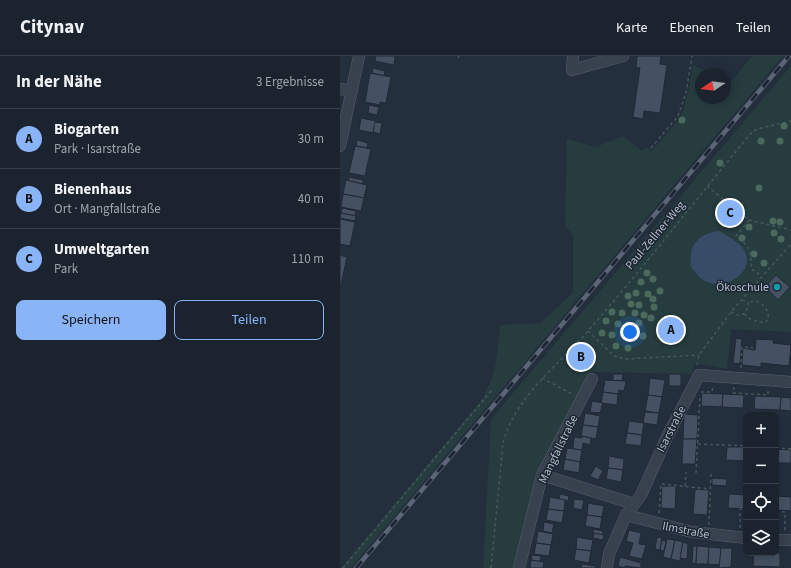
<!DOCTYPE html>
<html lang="de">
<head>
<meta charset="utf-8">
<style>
	:root { --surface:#1b232e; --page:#242b36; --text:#f1f3f6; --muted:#a0a4aa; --line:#39404a; --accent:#8ab4f8 }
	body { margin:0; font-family:"Source Sans 3",sans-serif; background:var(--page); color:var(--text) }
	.controls { position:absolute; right:12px; bottom:12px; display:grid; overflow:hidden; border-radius:8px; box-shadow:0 2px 10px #0003 }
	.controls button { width:36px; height:36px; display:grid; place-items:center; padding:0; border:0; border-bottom:1px solid var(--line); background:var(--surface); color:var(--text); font:20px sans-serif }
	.compass { position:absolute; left:355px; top:12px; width:36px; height:36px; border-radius:50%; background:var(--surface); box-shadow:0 2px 10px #0003; rotate:257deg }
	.you { position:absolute; left:290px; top:276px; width:14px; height:14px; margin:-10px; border:3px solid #fff; border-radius:50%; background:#1a73e8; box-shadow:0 0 0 6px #1a73e833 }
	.badge { display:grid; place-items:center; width:26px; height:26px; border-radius:50%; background:var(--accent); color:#111; font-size:13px; font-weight:700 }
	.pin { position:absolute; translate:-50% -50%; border:2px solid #fff; box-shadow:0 1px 4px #0006 }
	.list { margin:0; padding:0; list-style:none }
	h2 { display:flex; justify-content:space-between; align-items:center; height:52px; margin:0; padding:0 16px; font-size:17px }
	h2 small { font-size:13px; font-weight:400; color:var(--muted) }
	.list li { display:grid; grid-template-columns:26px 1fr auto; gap:12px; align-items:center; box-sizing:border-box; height:60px; padding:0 16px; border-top:1px solid var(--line) }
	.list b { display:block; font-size:15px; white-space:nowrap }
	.list p { margin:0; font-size:13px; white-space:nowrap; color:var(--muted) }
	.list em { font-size:13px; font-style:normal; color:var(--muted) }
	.actions { display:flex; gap:8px; padding:12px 16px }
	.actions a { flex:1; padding:9px 0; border:1px solid var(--accent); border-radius:8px; text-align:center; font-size:14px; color:var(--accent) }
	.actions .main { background:var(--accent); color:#111 }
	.icon { flex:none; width:22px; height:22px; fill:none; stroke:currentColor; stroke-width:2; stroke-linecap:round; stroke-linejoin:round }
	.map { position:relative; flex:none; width:451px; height:512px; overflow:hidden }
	header { display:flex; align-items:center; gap:24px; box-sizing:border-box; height:56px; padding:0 20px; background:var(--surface); border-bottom:1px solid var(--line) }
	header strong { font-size:19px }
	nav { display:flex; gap:22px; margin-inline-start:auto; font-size:14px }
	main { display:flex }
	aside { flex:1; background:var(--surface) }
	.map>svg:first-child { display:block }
	.green { fill:#263c3f }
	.water { fill:#394c67 }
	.building { fill:#455162; stroke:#1f2835 }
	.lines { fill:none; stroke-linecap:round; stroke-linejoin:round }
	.street-casing { stroke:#565f6c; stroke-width:12 }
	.path { stroke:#44595c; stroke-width:1.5; stroke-dasharray:3 3; stroke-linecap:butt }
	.street { stroke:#38414e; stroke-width:11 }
	.rail-casing { stroke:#5a6575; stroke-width:4.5 }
	.rail { stroke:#1d2633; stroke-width:3; stroke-dasharray:9; stroke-linecap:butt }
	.tree { fill:#4b6a5d }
	.culture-dot { fill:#0f9aa8; stroke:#1d2633; stroke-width:1.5 }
	.labels { text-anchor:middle; stroke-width:3; stroke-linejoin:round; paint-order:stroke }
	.street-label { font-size:12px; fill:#b4bcc9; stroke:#1d2633 }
	.poi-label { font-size:12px; fill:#b4bcc9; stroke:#1d2633; text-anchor:end }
</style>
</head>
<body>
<header>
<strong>Citynav</strong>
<nav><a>Karte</a><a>Ebenen</a><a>Teilen</a></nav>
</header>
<main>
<aside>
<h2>In der Nähe<small>3 Ergebnisse</small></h2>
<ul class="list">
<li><span class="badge">A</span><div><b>Biogarten</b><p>Park · Isarstraße</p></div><em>30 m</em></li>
<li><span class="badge">B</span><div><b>Bienenhaus</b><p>Ort · Mangfallstraße</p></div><em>40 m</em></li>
<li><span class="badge">C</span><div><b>Umweltgarten</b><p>Park</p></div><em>110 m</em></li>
</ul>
<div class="actions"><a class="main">Speichern</a><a>Teilen</a></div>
</aside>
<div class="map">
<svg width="451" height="512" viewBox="0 0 451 512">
	<rect width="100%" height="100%" fill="#242f3e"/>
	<!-- green -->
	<g class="green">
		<path d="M 412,0 L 443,0 L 11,512 L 1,512 L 139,347 C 157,322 157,299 160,269 L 201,267 L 233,236 L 233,179 L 225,170 L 227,83 L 256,91 L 283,80 L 302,95 L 307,91 L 311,96 L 341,61 L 348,37 L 353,9 L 372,18 L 361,18 L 361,42 L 385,42 L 385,25 L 390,27 Z"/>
		<path d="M 451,10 L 451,276 L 391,273 L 387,313 L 355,307 L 351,318 L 251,316 L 198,418 L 175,512 L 143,512 L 151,363 Z"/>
	</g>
	<!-- water -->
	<path class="water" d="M 379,175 C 385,178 401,188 404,194 C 417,217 383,235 365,225 C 359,222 355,216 351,211 C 348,190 358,177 379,175 Z"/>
	<!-- building -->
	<g class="building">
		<path d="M 36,0 L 55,0 L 54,9 L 35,5 Z"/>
		<path d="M 297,0 L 321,0 L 320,8 L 327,9 L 320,57 L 304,55 L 303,63 L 293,61 L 300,12 L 296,11 Z"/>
		<path d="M 33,12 L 45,15 L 44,20 L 32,17 Z"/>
		<path d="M 30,17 L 51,21 L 46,47 L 40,46 L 40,49 L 25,46 Z"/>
		<path d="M 29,49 L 39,51 L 37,59 L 28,57 Z"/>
		<path d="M 21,62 L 36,65 L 33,77 L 19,74 Z"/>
		<path d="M 35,66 L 42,67 L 40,78 L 33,76 Z"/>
		<path d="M 17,84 L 28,87 L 27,92 L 16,90 Z"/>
		<path d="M 15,90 L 31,93 L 25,120 L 9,117 Z"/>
		<path d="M 9,121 L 23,124 L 23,128 L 8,125 Z"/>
		<path d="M 6,124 L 27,129 L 24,142 L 3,138 Z"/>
		<path d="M 3,138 L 24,142 L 21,155 L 1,151 Z"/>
		<path d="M 2,152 L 16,155 L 15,160 L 1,157 Z"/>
		<path d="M 1,157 L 16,160 L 15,165 L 0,162 Z"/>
		<path d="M 0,163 L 15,166 L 10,190 L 0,188 Z"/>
		<path d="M 0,199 L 7,201 L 1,229 L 0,229 Z"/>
		<path d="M 436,219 L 450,231 L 438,244 L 425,231 Z"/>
		<path d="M 396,282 L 402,283 L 400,308 L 393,307 Z"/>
		<path d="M 416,283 L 434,284 L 433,287 L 451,289 L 449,310 L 421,307 L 421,311 L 402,309 L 403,292 L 415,294 Z"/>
		<path d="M 244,297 L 246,303 L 238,305 L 237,299 Z"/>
		<path d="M 273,318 L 283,318 L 282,325 L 276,324 L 275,326 L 273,326 Z"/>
		<rect x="329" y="318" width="12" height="12"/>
		<path d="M 310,322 L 325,324 L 322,341 L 308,339 Z"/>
		<path d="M 265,324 L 286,325 L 284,335 L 279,334 L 278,338 L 263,336 Z"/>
		<path d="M 263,336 L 278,338 L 277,349 L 261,347 Z"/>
		<path d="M 362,337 L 383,338 L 382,351 L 361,350 Z"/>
		<path d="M 383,338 L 404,339 L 403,352 L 382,351 Z"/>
		<path d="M 308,339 L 322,341 L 319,357 L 305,355 Z"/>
		<path d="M 415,340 L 441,341 L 440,354 L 414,353 Z"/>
		<path d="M 441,341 L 451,342 L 451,355 L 440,354 Z"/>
		<path d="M 252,345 L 263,347 L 260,357 L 250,356 Z"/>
		<path d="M 305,356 L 319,357 L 317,369 L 303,367 Z"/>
		<path d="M 245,357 L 260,360 L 258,371 L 243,369 Z"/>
		<path d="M 344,358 L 358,359 L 357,383 L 343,383 Z"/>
		<path d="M 289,365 L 304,367 L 302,379 L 287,377 Z"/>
		<path d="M 243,369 L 258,371 L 256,383 L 241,380 Z"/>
		<path d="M 287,377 L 302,379 L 301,390 L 285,388 Z"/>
		<path d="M 242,380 L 251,382 L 250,389 L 243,387 L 242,394 L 233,393 L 234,381 L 242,382 Z"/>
		<path d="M 343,383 L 357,383 L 355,408 L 342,408 Z"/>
		<path d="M 387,391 L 406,391 L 406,405 L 386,404 Z"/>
		<path d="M 227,392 L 242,394 L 240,406 L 225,403 Z"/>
		<path d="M 436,393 L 451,394 L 451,407 L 436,407 Z"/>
		<path d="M 269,400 L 284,403 L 283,414 L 268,412 Z"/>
		<path d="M 225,403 L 240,406 L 239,417 L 223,414 Z"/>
		<path d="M 256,410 L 263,415 L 258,424 L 250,420 Z"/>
		<path d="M 268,412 L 283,414 L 281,426 L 266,423 Z"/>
		<path d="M 372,422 L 387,423 L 386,430 L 372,429 Z"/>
		<path d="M 322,430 L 336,430 L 335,453 L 321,452 Z"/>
		<path d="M 355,433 L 369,434 L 367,459 L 353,458 Z"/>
		<path d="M 220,438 L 229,440 L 228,445 L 219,443 Z"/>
		<path d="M 389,438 L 406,439 L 406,453 L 388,452 Z"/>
		<path d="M 436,440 L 451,441 L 451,455 L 436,454 Z"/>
		<path d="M 210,441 L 225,444 L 224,455 L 208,453 Z"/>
		<path d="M 234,443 L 244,444 L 242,454 L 233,452 Z"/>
		<path d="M 248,447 L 264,450 L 262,461 L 247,459 Z"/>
		<path d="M 208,453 L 224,455 L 222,467 L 206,464 Z"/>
		<path d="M 247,459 L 262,461 L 260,473 L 245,470 Z"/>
		<path d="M 204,466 L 214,468 L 212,477 L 203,475 Z"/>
		<path d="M 253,473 L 263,475 L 263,479 L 253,477 Z"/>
		<path d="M 289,474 L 301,477 L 299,488 L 306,489 L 302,503 L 289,500 L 293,487 L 286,485 Z"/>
		<path d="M 198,475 L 213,478 L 211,489 L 196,487 Z"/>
		<path d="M 254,477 L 264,479 L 263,484 L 253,482 Z"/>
		<path d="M 237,481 L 253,484 L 251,495 L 236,493 Z"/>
		<path d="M 317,481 L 322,482 L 320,494 L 315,493 Z"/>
		<path d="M 327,483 L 335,484 L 331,503 L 323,501 Z"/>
		<path d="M 322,484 L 326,485 L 324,495 L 320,494 Z"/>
		<path d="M 335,484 L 343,486 L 340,505 L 331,503 Z"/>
		<path d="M 343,486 L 348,488 L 347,503 L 340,502 Z"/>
		<path d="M 196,487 L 211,489 L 209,500 L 194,498 Z"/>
		<path d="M 353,490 L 357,490 L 356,508 L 352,507 Z"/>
		<path d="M 357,490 L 369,491 L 368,508 L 356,508 Z"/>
		<path d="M 369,491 L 381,492 L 380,509 L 368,508 Z"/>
		<path d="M 381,492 L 392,492 L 391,511 L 379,512 Z"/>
		<path d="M 236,493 L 251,495 L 249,507 L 234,504 Z"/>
		<path d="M 414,497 L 440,497 L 440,511 L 413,510 Z"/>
		<path d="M 192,499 L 201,500 L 200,506 L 191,504 Z"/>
		<path d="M 280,501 L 301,507 L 301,512 L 285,510 L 285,512 L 278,510 Z"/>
		<path d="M 191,504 L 204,506 L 203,512 L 190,512 Z"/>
		<path d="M 242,508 L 256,510 L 256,512 L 241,512 Z"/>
	</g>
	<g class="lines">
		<defs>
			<g id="street">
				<path d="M 233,0 L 232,14 L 283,0"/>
				<path d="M 0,33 L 12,35"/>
				<path d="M 0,90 L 19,0"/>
				<path d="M 202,419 L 294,448"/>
				<path d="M 286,459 L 352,476 L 406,482"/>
				<path d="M 436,484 L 451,484"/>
				<path d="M 179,512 L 202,419 L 252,323"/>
				<path d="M 267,512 L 269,498 L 286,459 L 301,439 L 327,381 L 359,319 L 451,326"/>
			</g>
		</defs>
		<!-- street casing -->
		<use href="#street" class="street-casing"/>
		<!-- path -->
		<g class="path">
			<path d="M 118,2 L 119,0"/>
			<path d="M 311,92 L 338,60 L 346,37 L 352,0"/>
			<path d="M 367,130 L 409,164 L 451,174"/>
			<path d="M 409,164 L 396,180 C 409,189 412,197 411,213 L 422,220"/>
			<path d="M 391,256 L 400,260 C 406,257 409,252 408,246 L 402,244"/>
			<path d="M 404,258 L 410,263 L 424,267 C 433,262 426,249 418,246 C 415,244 412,246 408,246"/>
			<path d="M 248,275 L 274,300 L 285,303 L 359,299"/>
			<path d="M 357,309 L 359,299 L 391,256 L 451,188"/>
			<path d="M 401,312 L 402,291 L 413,292"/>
			<path d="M 202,322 L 234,339"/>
			<path d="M 394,331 L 393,337 L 428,339 L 428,334"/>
			<path d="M 361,336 L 372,336 L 373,329"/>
			<path d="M 358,388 L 406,390"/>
			<path d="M 436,392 L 451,393"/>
			<path d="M 356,417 L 360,341"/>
			<path d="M 345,430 L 346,416"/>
			<path d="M 436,455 L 445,456 L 445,474"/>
			<path d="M 319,457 L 321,428 L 370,433"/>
			<path d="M 369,469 L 371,417"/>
			<path d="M 400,472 L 400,453 L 406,454"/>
			<path d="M 3,512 L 151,335"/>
			<path d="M 151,512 L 163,387 C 176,339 217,311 248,275 C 304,211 357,142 412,76 L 417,73 L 451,65"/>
		</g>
		<!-- street -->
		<use href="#street" class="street"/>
		<defs>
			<path id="rail" d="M 16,512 L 449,0"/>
		</defs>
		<!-- rail casing -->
		<use href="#rail" class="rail-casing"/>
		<!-- rail -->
		<use href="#rail" class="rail"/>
	</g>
	<!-- trees -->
	<g class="tree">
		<circle cx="342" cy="64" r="3.5"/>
		<circle cx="444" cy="70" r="3.5"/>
		<circle cx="421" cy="85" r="3.5"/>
		<circle cx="440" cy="85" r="3.5"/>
		<circle cx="380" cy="107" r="3.5"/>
		<circle cx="419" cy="132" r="3.5"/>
		<circle cx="433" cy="165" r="3.5"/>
		<circle cx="440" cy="166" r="3.5"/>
		<circle cx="409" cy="171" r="3.5"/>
		<circle cx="434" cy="177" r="3.5"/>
		<circle cx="402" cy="182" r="3.5"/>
		<circle cx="441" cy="183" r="3.5"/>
		<circle cx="414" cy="198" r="3.5"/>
		<circle cx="424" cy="207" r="3.5"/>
		<circle cx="307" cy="217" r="3.5"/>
		<circle cx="313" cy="223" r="3.5"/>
		<circle cx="301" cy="226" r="3.5"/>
		<circle cx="320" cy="235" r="3.5"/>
		<circle cx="296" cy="237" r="3.5"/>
		<circle cx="308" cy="238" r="3.5"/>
		<circle cx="288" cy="240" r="3.5"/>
		<circle cx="313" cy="243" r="3.5"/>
		<circle cx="291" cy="248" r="3.5"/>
		<circle cx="299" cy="249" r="3.5"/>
		<circle cx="314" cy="251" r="3.5"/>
		<circle cx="272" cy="256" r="3.5"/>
		<circle cx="282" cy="257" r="3.5"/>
		<circle cx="295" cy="257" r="3.5"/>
		<circle cx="304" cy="259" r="3.5"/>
		<circle cx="311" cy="262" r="3.5"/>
		<circle cx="266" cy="265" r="3.5"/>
		<circle cx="299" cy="267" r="3.5"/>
		<circle cx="278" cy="268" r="3.5"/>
		<circle cx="288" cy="269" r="3.5"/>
		<circle cx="262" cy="277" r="3.5"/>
		<circle cx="272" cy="279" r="3.5"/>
		<circle cx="284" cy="279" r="3.5"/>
		<circle cx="303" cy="280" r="3.5"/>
		<circle cx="294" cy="281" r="3.5"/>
		<circle cx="276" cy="290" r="3.5"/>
		<circle cx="288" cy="292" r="3.5"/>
	</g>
	<!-- markers -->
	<circle class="culture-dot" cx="437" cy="231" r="4"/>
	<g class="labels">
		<!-- street labels -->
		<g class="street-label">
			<text transform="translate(315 179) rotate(-50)" y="4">Paul-Zellner-Weg</text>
			<text transform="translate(331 373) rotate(-63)" y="4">Isarstraße</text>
			<text transform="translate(218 393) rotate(-64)" y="4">Mangfallstraße</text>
			<text transform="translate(346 474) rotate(11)" y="4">Ilmstraße</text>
		</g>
		<!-- poi labels -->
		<g class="poi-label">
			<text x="429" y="235">Ökoschule</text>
		</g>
	</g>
</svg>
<div class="controls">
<button>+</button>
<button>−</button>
<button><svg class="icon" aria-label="locate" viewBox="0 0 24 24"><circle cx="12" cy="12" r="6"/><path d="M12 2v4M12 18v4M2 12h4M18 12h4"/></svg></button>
<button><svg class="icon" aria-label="layers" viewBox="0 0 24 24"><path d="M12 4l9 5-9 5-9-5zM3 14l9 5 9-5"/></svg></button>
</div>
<svg class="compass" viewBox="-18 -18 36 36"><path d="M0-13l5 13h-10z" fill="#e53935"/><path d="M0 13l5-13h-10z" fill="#a0a4aa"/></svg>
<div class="you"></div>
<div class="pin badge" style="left:331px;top:274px">A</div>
<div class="pin badge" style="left:241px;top:301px">B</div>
<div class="pin badge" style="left:390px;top:157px">C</div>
</div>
</main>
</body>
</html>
